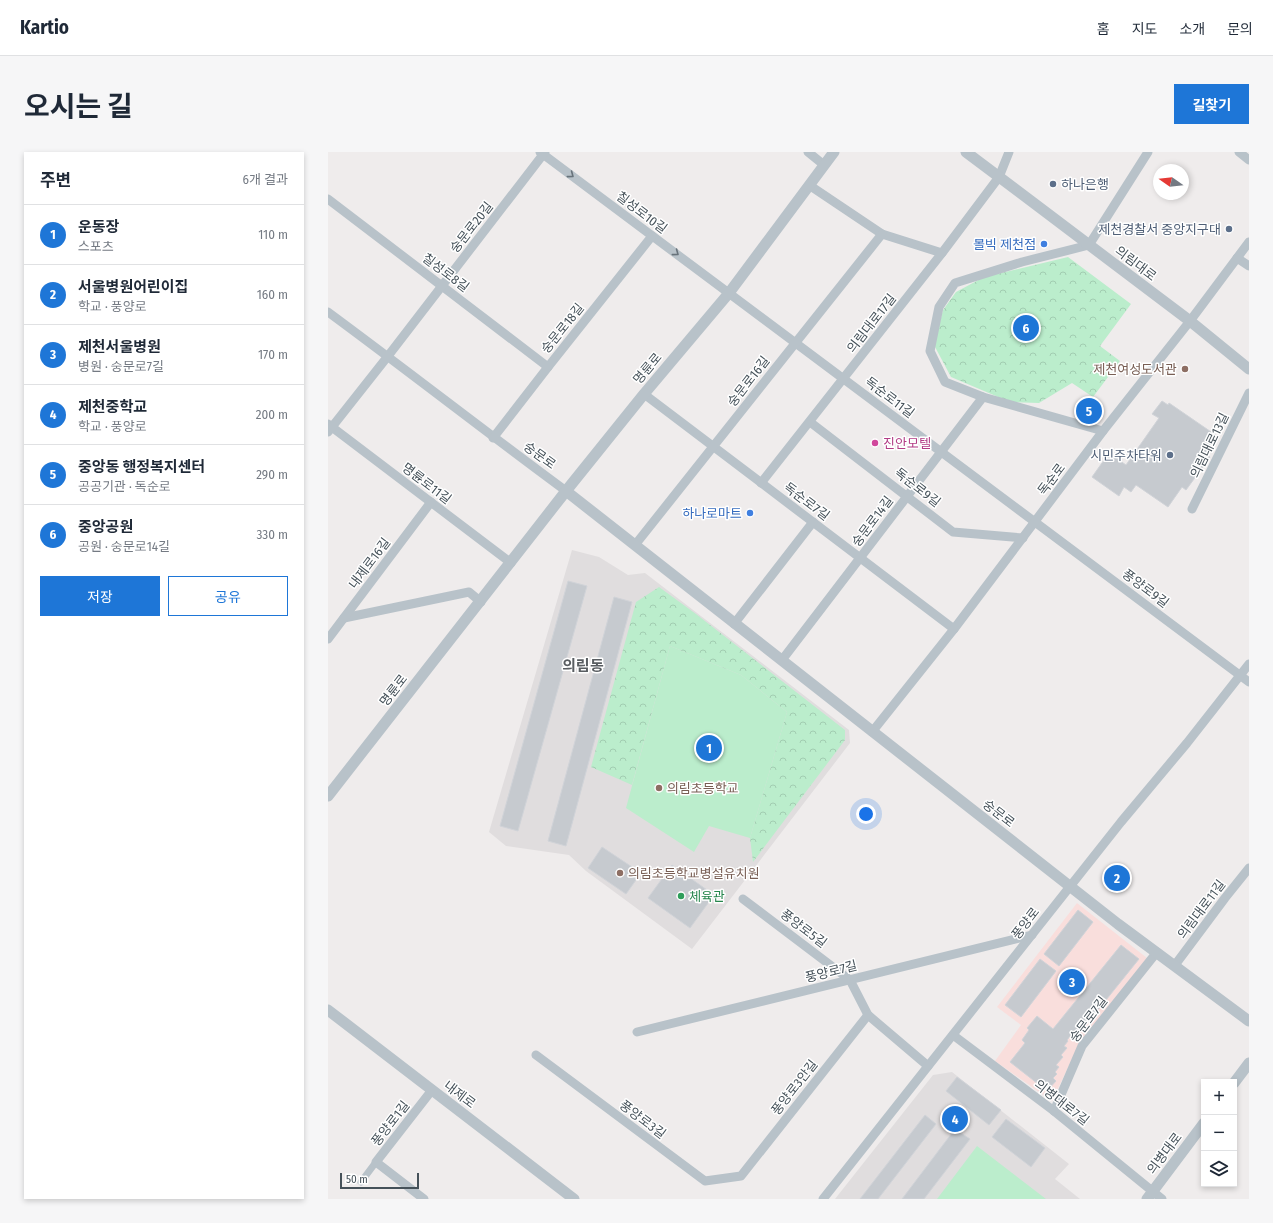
<!DOCTYPE html>
<html lang="ko">
<head>
<meta charset="utf-8">
<style>
	:root { --surface:#fff; --page:#f6f6f7; --text:#1f2937; --muted:#747a83; --line:#e0e1e3; --accent:#1e76d7 }
	body { margin:0; font-family:"Fira Sans Condensed","Noto Sans KR",sans-serif; background:var(--page); color:var(--text) }
	.controls { position:absolute; right:12px; bottom:12px; display:grid; overflow:hidden; border-radius:0px; box-shadow:0 2px 6px #0003 }
	.controls button { width:36px; height:36px; display:grid; place-items:center; padding:0; border:0; border-bottom:1px solid var(--line); background:var(--surface); color:var(--text); font:20px sans-serif }
	.compass { position:absolute; left:825px; top:12px; width:36px; height:36px; border-radius:50%; background:var(--surface); box-shadow:0 2px 6px #0003; rotate:284deg }
	.scale { position:absolute; left:12px; bottom:10px; width:79px; box-sizing:border-box; padding-left:4px; border:2px solid #455159; border-top:0; font-size:11px; line-height:14px; white-space:nowrap; color:#455159; -webkit-text-stroke:3px #fff; paint-order:stroke }
	.you { position:absolute; left:538px; top:662px; width:14px; height:14px; margin:-10px; border:3px solid #fff; border-radius:50%; background:#1a73e8; box-shadow:0 0 0 6px #1a73e833 }
	.badge { display:grid; place-items:center; width:26px; height:26px; border-radius:50%; background:var(--accent); color:#fff; font-size:13px; font-weight:700 }
	.pin { position:absolute; translate:-50% -50%; border:2px solid #fff; box-shadow:0 1px 4px #0006 }
	.list { margin:0; padding:0; list-style:none }
	h2 { display:flex; justify-content:space-between; align-items:center; height:52px; margin:0; padding:0 16px; font-size:17px }
	h2 small { font-size:13px; font-weight:400; color:var(--muted) }
	.list li { display:grid; grid-template-columns:26px 1fr auto; gap:12px; align-items:center; box-sizing:border-box; height:60px; padding:0 16px; border-top:1px solid var(--line) }
	.list b { display:block; font-size:15px; white-space:nowrap }
	.list p { margin:0; font-size:13px; white-space:nowrap; color:var(--muted) }
	.list em { font-size:13px; font-style:normal; color:var(--muted) }
	.actions { display:flex; gap:8px; padding:12px 16px }
	.actions a { flex:1; padding:9px 0; border:1px solid var(--accent); border-radius:0px; text-align:center; font-size:14px; color:var(--accent) }
	.actions .main { background:var(--accent); color:#fff }
	.icon { flex:none; width:22px; height:22px; fill:none; stroke:currentColor; stroke-width:2; stroke-linecap:round; stroke-linejoin:round }
	.map { position:relative; flex:none; width:921px; height:1047px; overflow:hidden; border-radius:0px }
	header { display:flex; align-items:center; gap:24px; box-sizing:border-box; height:56px; padding:0 20px; background:var(--surface); border-bottom:1px solid var(--line) }
	header strong { font-size:19px }
	nav { display:flex; gap:22px; margin-inline-start:auto; font-size:14px }
	.intro { display:flex; align-items:center; justify-content:space-between; box-sizing:border-box; height:96px; padding:0 24px }
	h1 { margin:0; font-size:28px }
	.button { padding:10px 18px; border-radius:0px; background:var(--accent); color:#fff; font-size:14px; font-weight:700 }
	main { display:flex; gap:24px; padding:0 24px }
	aside { flex:1; background:var(--surface); border-radius:0px; box-shadow:0 2px 6px #0003 }
	.map>svg:first-child { display:block }
	.education { fill:#e0ddde }
	.medical { fill:#f9dedc }
	.grass { fill:#bbedcc }
	.park { fill:url(#park-crowns) }
	.building { fill:#c6cacf; stroke:#d0d3d8 }
	.lines { fill:none; stroke-linecap:round; stroke-linejoin:round }
	.pedestrian { stroke:#b8c2c9; stroke-width:7 }
	.minor { stroke:#b8c2c9; stroke-width:9 }
	.tertiary { stroke:#b8c2c9; stroke-width:11 }
	.oneway { stroke:#68737b }
	.service-dot { fill:#5c6f8a; stroke:#fff; stroke-width:1.5 }
	.shop-dot { fill:#3f7fe0; stroke:#fff; stroke-width:1.5 }
	.education-dot { fill:#8d6e63; stroke:#fff; stroke-width:1.5 }
	.hotel-dot { fill:#d1479c; stroke:#fff; stroke-width:1.5 }
	.leisure-dot { fill:#2e9e5b; stroke:#fff; stroke-width:1.5 }
	.labels { text-anchor:middle; stroke-width:3; stroke-linejoin:round; paint-order:stroke }
	.service-label { font-size:13px; fill:#4e5e75; stroke:#fff; text-anchor:end }
	.street-label { font-size:13px; fill:#455159; stroke:#fff }
	.shop-label { font-size:13px; fill:#366cbe; stroke:#fff; text-anchor:end }
	.education-label { font-size:13px; fill:#785e54; stroke:#fff; text-anchor:start }
	.hotel-label { font-size:13px; fill:#b23c85; stroke:#fff; text-anchor:start }
	.leisure-label { font-size:13px; fill:#27864d; stroke:#fff; text-anchor:start }
	.quarter-label { font-size:15px; font-weight:bold; fill:#595d61; stroke:#fff }
</style>
</head>
<body>
<header>
<strong>Kartio</strong>
<nav><a>홈</a><a>지도</a><a>소개</a><a>문의</a></nav>
</header>
<div class="intro"><h1>오시는 길</h1><a class="button">길찾기</a></div>
<main>
<aside>
<h2>주변<small>6개 결과</small></h2>
<ul class="list">
<li><span class="badge">1</span><div><b>운동장</b><p>스포츠</p></div><em>110 m</em></li>
<li><span class="badge">2</span><div><b>서울병원어린이집</b><p>학교 · 풍양로</p></div><em>160 m</em></li>
<li><span class="badge">3</span><div><b>제천서울병원</b><p>병원 · 숭문로7길</p></div><em>170 m</em></li>
<li><span class="badge">4</span><div><b>제천중학교</b><p>학교 · 풍양로</p></div><em>200 m</em></li>
<li><span class="badge">5</span><div><b>중앙동 행정복지센터</b><p>공공기관 · 독순로</p></div><em>290 m</em></li>
<li><span class="badge">6</span><div><b>중앙공원</b><p>공원 · 숭문로14길</p></div><em>330 m</em></li>
</ul>
<div class="actions"><a class="main">저장</a><a>공유</a></div>
</aside>
<div class="map">
<svg width="921" height="1047" viewBox="0 0 921 1047">
	<defs>
		<pattern id="park-crowns" width="20" height="18" patternUnits="userSpaceOnUse"><rect width="20" height="18" fill="#bbedcc"/><path d="M2 6a3 3 0 1 1 6 0M12 15a3 3 0 1 1 6 0" fill="none" stroke="#a2cdb1"/></pattern>
	</defs>
	<rect width="100%" height="100%" fill="#efecec"/>
	<!-- education -->
	<g class="education">
		<path d="M 244,398 L 271,405 L 300,423 L 317,421 L 521,578 L 522,591 L 364,797 L 258,719 L 241,703 L 178,694 L 161,680 Z"/>
		<path d="M 624,920 L 741,1012 L 727,1027 L 752,1047 L 507,1047 L 605,923 Z"/>
	</g>
	<!-- medical -->
	<path class="medical" d="M 749,751 L 819,806 L 753,888 L 724,949 L 667,909 L 693,873 L 669,855 Z"/>
	<!-- grass -->
	<g class="grass">
		<path d="M 342,494 L 413,523 L 459,560 L 422,686 L 381,674 L 366,700 L 298,656 Z"/>
		<path d="M 649,994 L 718,1047 L 609,1047 Z"/>
	</g>
	<!-- park -->
	<g class="park">
		<path d="M 740,105 L 803,152 L 772,194 L 792,209 L 765,245 L 744,231 L 711,251 L 682,250 L 623,225 L 606,193 L 615,158 L 628,140 L 656,125 Z"/>
		<path d="M 331,435 L 368,462 L 517,578 L 517,588 L 425,710 L 422,686 L 459,560 L 413,523 L 342,494 L 304,633 L 263,615 L 308,450 Z"/>
	</g>
	<!-- building -->
	<g class="building">
		<path d="M 834,249 L 840,253 L 841,251 L 889,284 L 877,302 L 882,305 L 858,338 L 854,335 L 840,355 L 808,333 L 803,340 L 796,335 L 791,344 L 764,325 L 781,301 L 798,313 L 831,266 L 824,262 Z"/>
		<path d="M 240,429 L 259,434 L 190,679 L 172,674 Z"/>
		<path d="M 286,445 L 304,450 L 238,694 L 220,689 Z"/>
		<path d="M 274,695 L 313,721 L 298,742 L 260,716 Z"/>
		<path d="M 344,713 L 386,743 L 362,776 L 320,746 Z"/>
		<path d="M 750,758 L 765,770 L 731,814 L 716,802 Z"/>
		<path d="M 793,793 L 811,807 L 749,884 L 744,882 L 739,888 L 740,889 L 736,894 L 739,896 L 733,903 L 735,905 L 728,913 L 731,915 L 727,920 L 729,922 L 725,926 L 728,929 L 719,939 L 682,910 L 697,891 L 694,888 L 701,878 L 699,876 L 709,864 L 725,877 Z"/>
		<path d="M 712,807 L 728,819 L 693,865 L 677,853 Z"/>
		<path d="M 629,925 L 673,958 L 661,973 L 618,939 Z"/>
		<path d="M 597,963 L 608,972 L 550,1047 L 532,1047 Z"/>
		<path d="M 678,967 L 717,996 L 703,1015 L 664,985 Z"/>
		<path d="M 627,977 L 642,987 L 596,1047 L 574,1047 Z"/>
	</g>
	<g class="lines">
		<!-- pedestrian -->
		<path class="pedestrian" d="M 33,1030 L 48,1010"/>
		<!-- minor -->
		<g class="minor">
			<path d="M 212,0 L 921,530"/>
			<path d="M 480,0 L 496,13"/>
			<path d="M 911,0 L 921,8"/>
			<path d="M 481,33 L 554,82 L 614,101"/>
			<path d="M 0,47 L 220,215"/>
			<path d="M 909,106 L 921,114"/>
			<path d="M 0,160 C 80,219 158,280 238,339"/>
			<path d="M 316,242 L 626,477"/>
			<path d="M 482,270 L 625,380 L 695,386"/>
			<path d="M 0,272 L 183,411"/>
			<path d="M 775,279 L 655,245 L 617,230 L 602,199 L 611,155 L 627,131 L 694,110 L 761,93 L 820,0"/>
			<path d="M 0,280 L 60,204 L 217,0"/>
			<path d="M 165,286 L 220,215 L 324,84"/>
			<path d="M 433,331 L 614,101 L 671,25 L 681,0"/>
			<path d="M 864,357 L 921,241"/>
			<path d="M 307,393 L 554,82"/>
			<path d="M 16,466 L 141,440 L 153,450"/>
			<path d="M 406,472 L 485,370"/>
			<path d="M 0,487 L 103,350"/>
			<path d="M 454,508 L 655,245"/>
			<path d="M 544,580 L 626,477 L 775,279 L 862,169 L 921,90"/>
			<path d="M 415,747 L 522,828 L 540,863 L 600,914"/>
			<path d="M 847,813 L 897,746 L 921,716"/>
			<path d="M 309,880 L 704,783"/>
			<path d="M 625,883 L 726,959 L 834,1047"/>
			<path d="M 208,903 L 377,1029 L 413,1024 L 540,863"/>
			<path d="M 726,959 L 754,894 L 829,800"/>
			<path d="M 96,1047 L 48,1010 L 104,938"/>
			<path d="M 495,1047 L 793,670 L 859,591 L 921,512"/>
		</g>
		<!-- tertiary -->
		<g class="tertiary">
			<path d="M 638,0 L 862,169 L 921,217"/>
			<path d="M 238,339 L 790,772 L 921,869"/>
			<path d="M 0,644 L 238,339 L 316,242 L 401,141 L 506,0"/>
			<path d="M 0,858 L 246,1047"/>
			<path d="M 906,931 L 921,911"/>
			<path d="M 819,1047 L 876,971"/>
		</g>
	</g>
	<!-- one-way arrows -->
	<defs><path id="oneway-chevron" d="M-2-3.5L2.5 0L-2 3.5" fill="none" stroke-width="1.6" stroke-linecap="round" stroke-linejoin="round"/></defs>
	<g class="oneway">
		<use href="#oneway-chevron" transform="translate(243 23) rotate(37)"/>
		<use href="#oneway-chevron" transform="translate(348 101) rotate(37)"/>
	</g>
	<!-- markers -->
	<g class="service-dot">
		<circle cx="725" cy="32" r="4"/>
		<circle cx="901" cy="77" r="4"/>
		<circle cx="842" cy="303" r="4"/>
	</g>
	<g class="shop-dot">
		<circle cx="716" cy="92" r="4"/>
		<circle cx="422" cy="361" r="4"/>
	</g>
	<g class="education-dot">
		<circle cx="857" cy="217" r="4"/>
		<circle cx="331" cy="636" r="4"/>
		<circle cx="292" cy="721" r="4"/>
	</g>
	<circle class="hotel-dot" cx="547" cy="291" r="4"/>
	<circle class="leisure-dot" cx="353" cy="744" r="4"/>
	<g class="labels">
		<!-- service labels -->
		<g class="service-label">
			<text x="733" y="37" text-anchor="start">하나은행</text>
			<text x="893" y="82">제천경찰서 중앙지구대</text>
			<text x="834" y="308">시민주차타워</text>
		</g>
		<!-- street labels -->
		<g class="street-label">
			<text transform="translate(314 60) rotate(37)" y="5">칠성로10길</text>
			<text transform="translate(143 75) rotate(-52)" y="5">숭문로20길</text>
			<text transform="translate(808 111) rotate(37)" y="5">의림대로</text>
			<text transform="translate(118 120) rotate(37)" y="5">칠성로8길</text>
			<text transform="translate(543 171) rotate(-52)" y="5">의림대로17길</text>
			<text transform="translate(234 176) rotate(-51)" y="5">숭문로18길</text>
			<text transform="translate(319 216) rotate(-50)" y="5">명륜로</text>
			<text transform="translate(420 229) rotate(-52)" y="5">숭문로16길</text>
			<text transform="translate(562 245) rotate(37)" y="5">독순로11길</text>
			<text transform="translate(881 293) rotate(-64)" y="5">의림대로13길</text>
			<text transform="translate(212 303) rotate(36)" y="5">숭문로</text>
			<text transform="translate(723 327) rotate(-53)" y="5">독순로</text>
			<text transform="translate(99 331) rotate(37)" y="5">명륜로11길</text>
			<text transform="translate(590 335) rotate(38)" y="5">독순로9길</text>
			<text transform="translate(479 349) rotate(37)" y="5">독순로7길</text>
			<text transform="translate(544 369) rotate(-53)" y="5">숭문로14길</text>
			<text transform="translate(41 411) rotate(-53)" y="5">내제로16길</text>
			<text transform="translate(818 436) rotate(37)" y="5">풍양로9길</text>
			<text transform="translate(65 538) rotate(-52)" y="5">명륜로</text>
			<text transform="translate(671 661) rotate(38)" y="5">숭문로</text>
			<text transform="translate(873 757) rotate(-53)" y="5">의림대로11길</text>
			<text transform="translate(697 771) rotate(-52)" y="5">풍양로</text>
			<text transform="translate(476 776) rotate(37)" y="5">풍양로5길</text>
			<text transform="translate(503 819) rotate(-14)" y="5">풍양로7길</text>
			<text transform="translate(760 867) rotate(-53)" y="5">숭문로7길</text>
			<text transform="translate(466 935) rotate(-52)" y="5">풍양로3안길</text>
			<text transform="translate(132 942) rotate(37)" y="5">내제로</text>
			<text transform="translate(734 950) rotate(38)" y="5">의병대로7길</text>
			<text transform="translate(315 967) rotate(37)" y="5">풍양로3길</text>
			<text transform="translate(62 971) rotate(-52)" y="5">풍양로1길</text>
			<text transform="translate(836 1001) rotate(-53)" y="5">의병대로</text>
		</g>
		<!-- shop labels -->
		<g class="shop-label">
			<text x="708" y="97">볼빅 제천점</text>
			<text x="414" y="366">하나로마트</text>
		</g>
		<!-- education labels -->
		<g class="education-label">
			<text x="849" y="222" text-anchor="end">제천여성도서관</text>
			<text x="339" y="641">의림초등학교</text>
			<text x="300" y="726">의림초등학교병설유치원</text>
		</g>
		<!-- hotel labels -->
		<g class="hotel-label">
			<text x="555" y="296">진안모텔</text>
		</g>
		<!-- leisure labels -->
		<g class="leisure-label">
			<text x="361" y="749">체육관</text>
		</g>
		<!-- quarter labels -->
		<g class="quarter-label">
			<text x="255" y="519">의림동</text>
		</g>
	</g>
</svg>
<div class="controls">
<button>+</button>
<button>−</button>
<button><svg class="icon" aria-label="layers" viewBox="0 0 24 24"><path d="M12 4l9 5-9 5-9-5zM3 14l9 5 9-5"/></svg></button>
</div>
<svg class="compass" viewBox="-18 -18 36 36"><path d="M0-13l5 13h-10z" fill="#e53935"/><path d="M0 13l5-13h-10z" fill="#747a83"/></svg>
<div class="scale">50 m</div>
<div class="you"></div>
<div class="pin badge" style="left:381px;top:596px">1</div>
<div class="pin badge" style="left:789px;top:726px">2</div>
<div class="pin badge" style="left:744px;top:830px">3</div>
<div class="pin badge" style="left:627px;top:967px">4</div>
<div class="pin badge" style="left:761px;top:259px">5</div>
<div class="pin badge" style="left:698px;top:176px">6</div>
</div>
</main>
</body>
</html>
